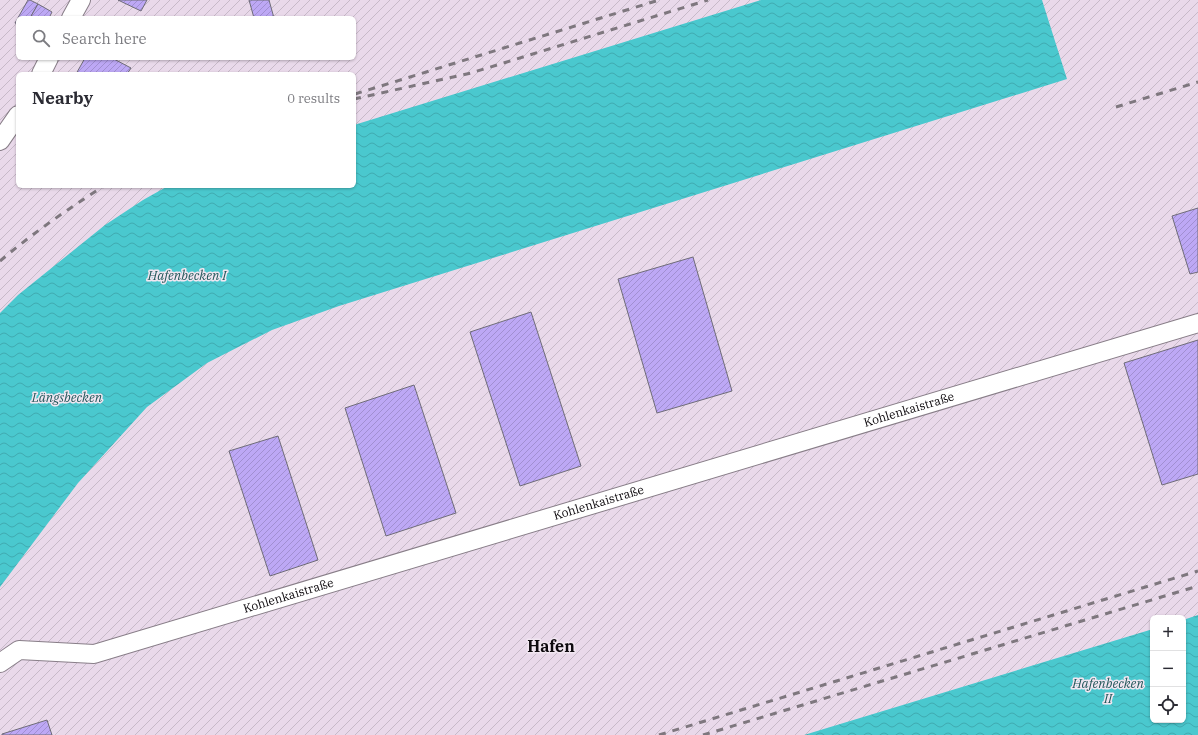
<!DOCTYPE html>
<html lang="en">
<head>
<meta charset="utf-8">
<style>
	:root { --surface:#fff; --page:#f2f2f3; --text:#2b2b33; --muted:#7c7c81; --line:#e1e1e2 }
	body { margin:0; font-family:"IBM Plex Serif",serif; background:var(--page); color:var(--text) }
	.controls { position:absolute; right:12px; bottom:12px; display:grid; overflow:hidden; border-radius:6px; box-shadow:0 1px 3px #0004 }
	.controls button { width:36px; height:36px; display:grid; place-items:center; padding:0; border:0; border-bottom:1px solid var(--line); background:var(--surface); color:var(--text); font:20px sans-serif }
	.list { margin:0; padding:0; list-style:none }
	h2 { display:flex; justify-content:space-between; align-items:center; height:52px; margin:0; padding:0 16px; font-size:17px }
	h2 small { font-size:13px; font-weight:400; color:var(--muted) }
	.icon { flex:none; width:22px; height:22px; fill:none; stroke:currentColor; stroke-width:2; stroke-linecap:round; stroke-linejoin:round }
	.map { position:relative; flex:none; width:1198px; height:735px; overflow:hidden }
	.search { position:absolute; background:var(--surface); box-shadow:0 1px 3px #0004; left:16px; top:16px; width:340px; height:44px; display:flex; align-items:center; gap:10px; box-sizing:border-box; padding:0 14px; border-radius:6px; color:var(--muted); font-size:15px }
	.panel { position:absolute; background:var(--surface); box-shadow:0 1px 3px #0004; left:16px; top:72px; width:340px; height:116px; border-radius:6px }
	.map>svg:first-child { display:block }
	.industrial { fill:url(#industrial-furrows); fill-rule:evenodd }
	.water { fill:url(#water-waves) }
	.building { fill:url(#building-hatch); stroke:#6f6c78 }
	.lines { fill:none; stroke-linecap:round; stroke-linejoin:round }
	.minor-casing { stroke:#887e88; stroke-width:20 }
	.minor { stroke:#fff; stroke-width:18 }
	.rail { stroke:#7e777e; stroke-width:3; stroke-dasharray:7 7; stroke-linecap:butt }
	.labels { text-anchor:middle; stroke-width:3; stroke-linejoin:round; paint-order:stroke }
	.street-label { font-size:12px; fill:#0e0a0e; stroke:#f1e6f1 }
	.water-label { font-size:13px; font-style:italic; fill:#23585b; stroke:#f1e6f1 }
	.district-label { font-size:16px; font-weight:bold; fill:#0e0a0e; stroke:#f1e6f1 }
</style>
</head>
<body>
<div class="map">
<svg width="1198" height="735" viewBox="0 0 1198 735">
	<defs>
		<pattern id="industrial-furrows" width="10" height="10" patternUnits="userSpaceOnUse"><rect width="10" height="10" fill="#e9d9ea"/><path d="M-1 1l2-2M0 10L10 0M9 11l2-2" fill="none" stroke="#c7b9c8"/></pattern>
		<pattern id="water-waves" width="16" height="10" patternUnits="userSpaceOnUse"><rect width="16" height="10" fill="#4ac8ce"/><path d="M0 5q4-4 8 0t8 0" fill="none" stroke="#40aab0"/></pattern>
		<pattern id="building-hatch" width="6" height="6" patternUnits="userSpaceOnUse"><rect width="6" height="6" fill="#bda8f5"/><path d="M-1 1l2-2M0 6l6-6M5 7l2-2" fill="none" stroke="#a18fd1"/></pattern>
	</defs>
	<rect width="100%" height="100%" fill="#f1e6f1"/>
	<!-- industrial -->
	<path class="industrial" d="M 0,0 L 1198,0 L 1198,735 L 0,735 ZM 18,18 L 354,18 L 354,58 L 18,58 ZM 18,74 L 354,74 L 354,186 L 18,186 ZM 1153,618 L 1183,618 L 1183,720 L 1153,720 Z"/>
	<!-- water -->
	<g class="water">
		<path d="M 761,0 L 1042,0 L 1067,79 L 339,306 L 272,330 L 207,363 L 147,407 L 78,483 L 0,587 L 0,313 L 18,295 L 105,225 L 143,200 L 168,186 L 354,186 L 354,125 Z"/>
		<path d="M 1198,615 L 1198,735 L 804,735 L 1153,629 L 1153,720 L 1183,720 L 1183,620 Z"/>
	</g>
	<!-- building -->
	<g class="building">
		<path d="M 28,0 L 30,0 L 38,4 L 30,18 L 18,18 L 18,24 L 15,23 Z"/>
		<path d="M 118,0 L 147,0 L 141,11 Z"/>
		<path d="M 249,0 L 269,0 L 274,18 L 254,18 Z"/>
		<path d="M 38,4 L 52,12 L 49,18 L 30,18 Z"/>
		<path d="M 85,58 L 112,58 L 131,68 L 127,74 L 76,74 Z"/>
		<path d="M 1198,208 L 1198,272 L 1190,274 L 1172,216 Z"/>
		<path d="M 693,257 L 732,391 L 657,413 L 618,279 Z"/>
		<path d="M 531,312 L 581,466 L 520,486 L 470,332 Z"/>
		<path d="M 1198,340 L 1198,474 L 1162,485 L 1124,363 Z"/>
		<path d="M 414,385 L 456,513 L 386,536 L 345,408 Z"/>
		<path d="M 278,436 L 318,560 L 270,576 L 229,451 Z"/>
		<path d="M 47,720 L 52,735 L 2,735 L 2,734 Z"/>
	</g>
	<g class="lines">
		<defs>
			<g id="minor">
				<path d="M 71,18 L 81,0"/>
				<path d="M 41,74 L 49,58"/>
				<path d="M 0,141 L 18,115"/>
				<path id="s1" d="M 0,663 L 19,650 L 94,654 L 1198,323"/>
			</g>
		</defs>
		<!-- minor casing -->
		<use href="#minor" class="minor-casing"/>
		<!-- minor -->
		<use href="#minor" class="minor"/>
		<!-- rail -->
		<g class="rail">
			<path d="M 355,94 L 659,0"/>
			<path d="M 354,99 L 471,73 L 708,0"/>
			<path d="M 1116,107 L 1198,82"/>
			<path d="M 0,261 C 33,233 68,209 104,186"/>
			<path d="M 659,735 L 1198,571"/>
			<path d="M 703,735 L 1198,586"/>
		</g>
	</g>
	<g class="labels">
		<!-- street labels -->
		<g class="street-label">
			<text dy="4" stroke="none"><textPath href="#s1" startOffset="949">Kohlenkaistraße</textPath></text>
			<text dy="4" stroke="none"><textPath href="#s1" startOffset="625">Kohlenkaistraße</textPath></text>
			<text dy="4" stroke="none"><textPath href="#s1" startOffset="301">Kohlenkaistraße</textPath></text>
		</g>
		<!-- water labels -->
		<g class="water-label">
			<text x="187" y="280">Hafenbecken I</text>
			<text x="67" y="402">Längsbecken</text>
			<text x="1108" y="688">Hafenbecken<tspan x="1108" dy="15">II</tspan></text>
		</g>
		<!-- district labels -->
		<g class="district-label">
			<text x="551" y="652">Hafen</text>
		</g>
	</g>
</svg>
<div class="controls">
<button>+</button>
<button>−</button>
<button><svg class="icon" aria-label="locate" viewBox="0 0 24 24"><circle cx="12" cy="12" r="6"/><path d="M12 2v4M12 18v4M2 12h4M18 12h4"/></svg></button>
</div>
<div class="search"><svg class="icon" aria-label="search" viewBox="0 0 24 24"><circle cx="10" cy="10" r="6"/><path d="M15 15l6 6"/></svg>Search here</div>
<section class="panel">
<h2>Nearby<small>0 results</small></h2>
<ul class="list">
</ul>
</section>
</div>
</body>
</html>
